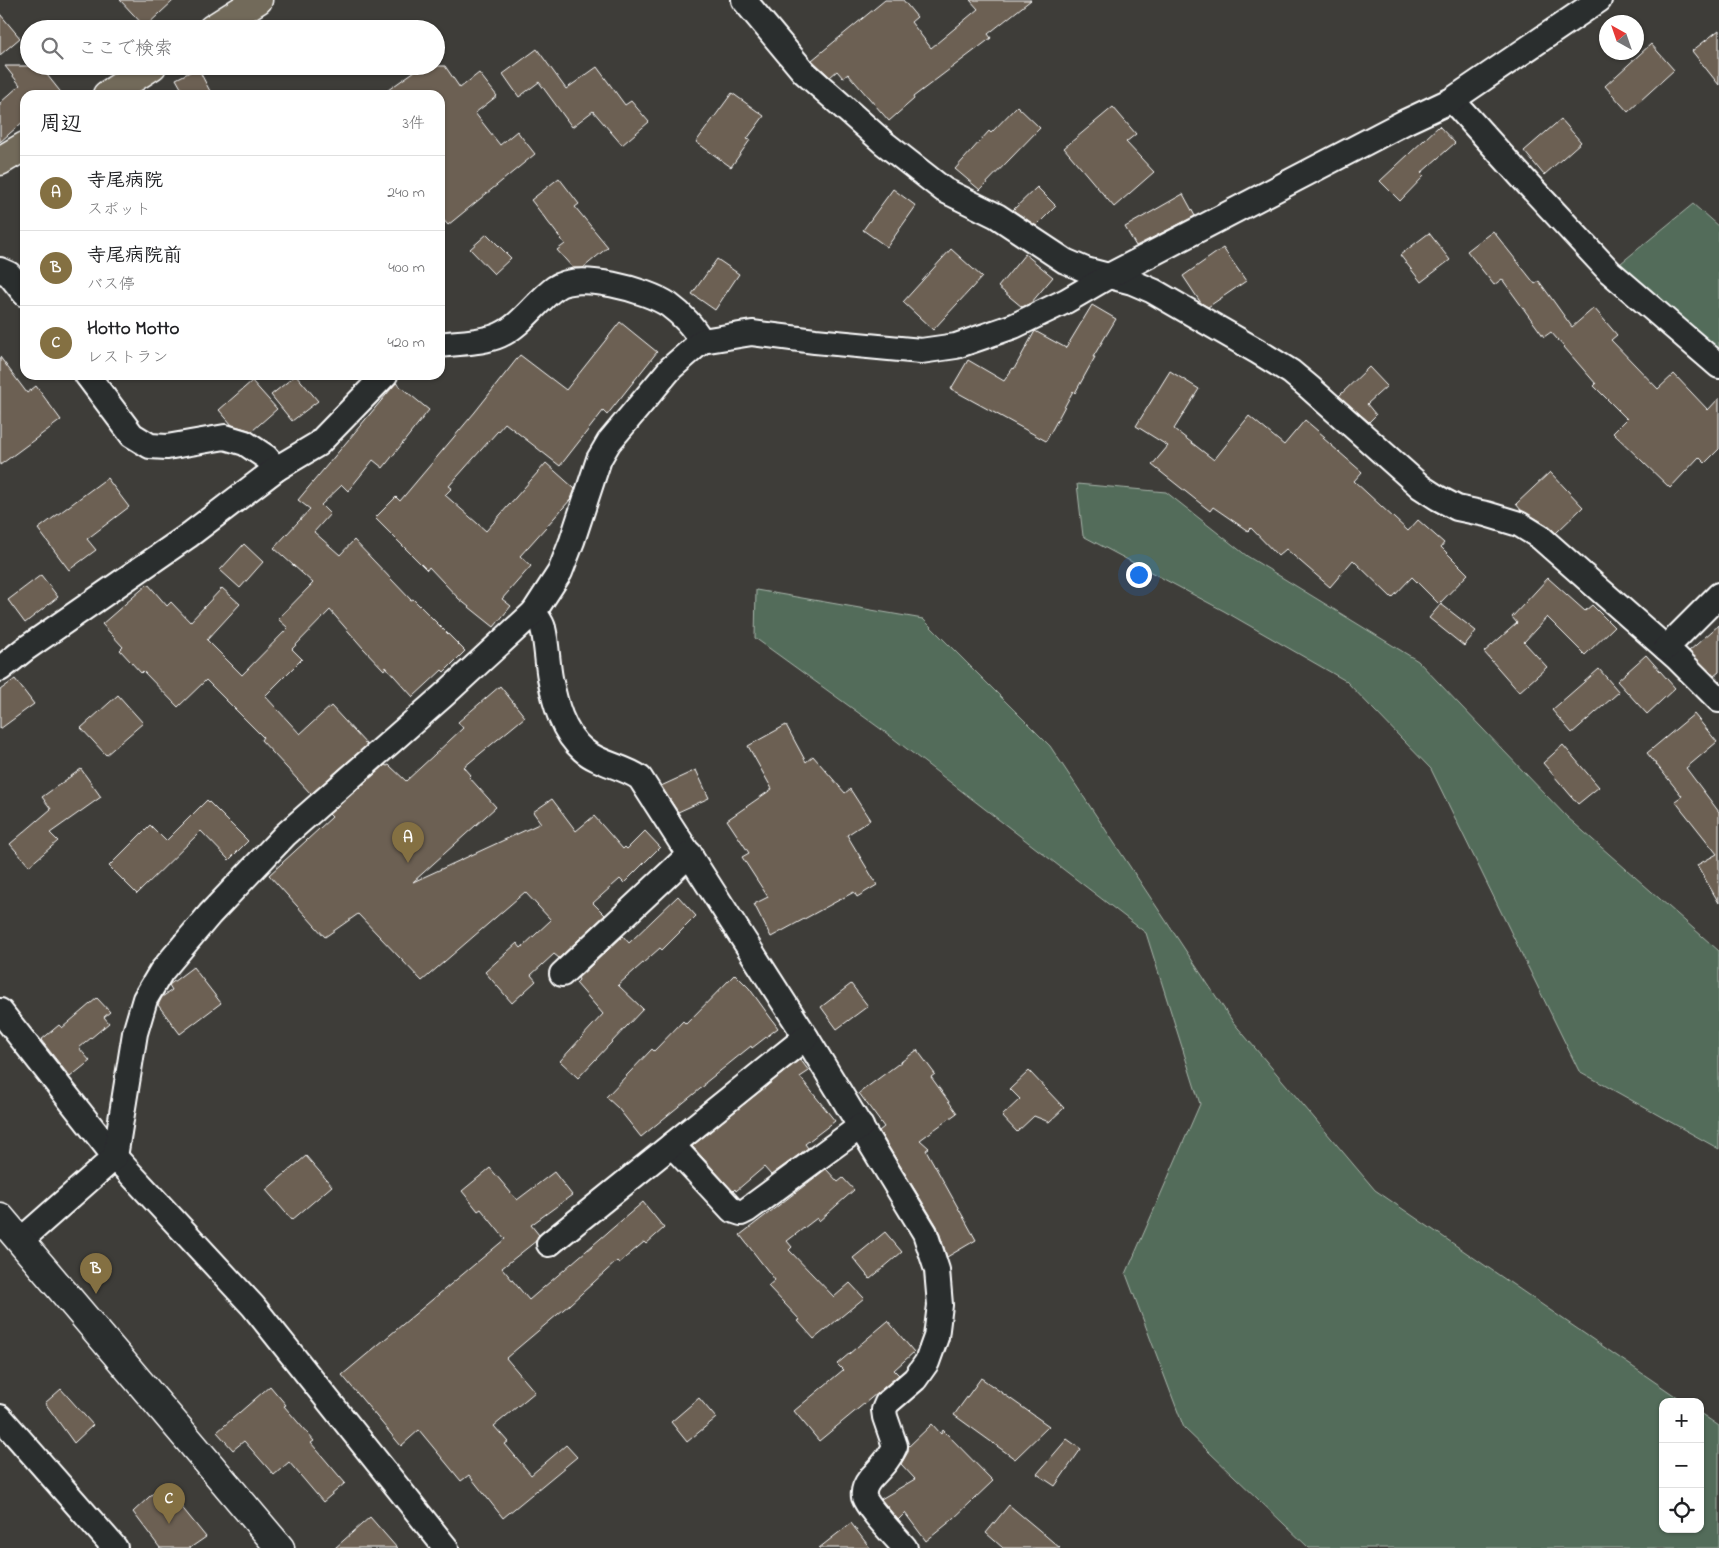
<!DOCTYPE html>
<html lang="ja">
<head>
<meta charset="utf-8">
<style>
	:root { --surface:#fff; --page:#f6f6f6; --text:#202124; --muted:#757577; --line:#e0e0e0; --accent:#847042 }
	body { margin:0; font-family:"Indie Flower","Klee One",sans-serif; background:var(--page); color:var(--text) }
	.controls { position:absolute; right:15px; bottom:15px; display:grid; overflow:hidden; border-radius:10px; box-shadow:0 1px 4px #0004 }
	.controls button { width:45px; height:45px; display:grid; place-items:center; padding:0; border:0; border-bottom:1px solid var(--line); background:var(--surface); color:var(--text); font:25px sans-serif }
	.compass { position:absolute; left:1599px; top:15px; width:45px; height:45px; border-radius:50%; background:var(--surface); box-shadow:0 1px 4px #0004; rotate:320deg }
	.you { position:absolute; left:1138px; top:574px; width:18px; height:18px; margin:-12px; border:4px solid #fff; border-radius:50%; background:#1a73e8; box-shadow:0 0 0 8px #1a73e833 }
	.badge { display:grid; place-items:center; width:32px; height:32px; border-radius:50%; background:var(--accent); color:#fff; font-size:16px; font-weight:700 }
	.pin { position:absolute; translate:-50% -41px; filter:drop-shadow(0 1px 2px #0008) }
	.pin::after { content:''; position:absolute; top:26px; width:18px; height:15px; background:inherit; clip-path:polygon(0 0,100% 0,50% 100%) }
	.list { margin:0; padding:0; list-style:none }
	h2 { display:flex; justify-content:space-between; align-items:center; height:65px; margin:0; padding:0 20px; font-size:21px }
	h2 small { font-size:16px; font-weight:400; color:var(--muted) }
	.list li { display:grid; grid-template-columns:32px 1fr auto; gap:15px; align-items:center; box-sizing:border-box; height:75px; padding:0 20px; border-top:1px solid var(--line) }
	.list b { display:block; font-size:19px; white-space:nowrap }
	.list p { margin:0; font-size:16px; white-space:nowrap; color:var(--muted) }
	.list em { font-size:16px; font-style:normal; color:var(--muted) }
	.icon { flex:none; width:28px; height:28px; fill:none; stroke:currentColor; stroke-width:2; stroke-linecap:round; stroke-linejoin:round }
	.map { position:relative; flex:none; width:1719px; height:1548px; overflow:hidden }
	.search { position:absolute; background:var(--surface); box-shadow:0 1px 4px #0004; left:20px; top:20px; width:425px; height:55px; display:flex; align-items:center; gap:12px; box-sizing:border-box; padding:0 18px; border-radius:28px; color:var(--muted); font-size:19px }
	.panel { position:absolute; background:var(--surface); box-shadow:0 1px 4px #0004; left:20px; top:90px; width:425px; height:290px; border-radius:15px }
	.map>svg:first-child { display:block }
	.green { fill:#536c5a; stroke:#a9b6ac }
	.building { fill:#6c6153; stroke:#fff }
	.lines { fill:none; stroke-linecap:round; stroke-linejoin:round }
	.minor-casing { stroke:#fff; stroke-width:28 }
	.tertiary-casing { stroke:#fff; stroke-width:31 }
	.primary-casing { stroke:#fff; stroke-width:31 }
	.minor { stroke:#2a2d2e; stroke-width:24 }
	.tertiary { stroke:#2a2d2e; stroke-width:28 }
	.primary { stroke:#726b5a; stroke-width:28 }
</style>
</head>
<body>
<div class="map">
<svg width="1719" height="1548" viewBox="0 0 1719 1548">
	<rect width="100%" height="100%" fill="#3e3d39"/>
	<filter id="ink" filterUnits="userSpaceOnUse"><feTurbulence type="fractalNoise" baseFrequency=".02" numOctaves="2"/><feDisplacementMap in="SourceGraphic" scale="10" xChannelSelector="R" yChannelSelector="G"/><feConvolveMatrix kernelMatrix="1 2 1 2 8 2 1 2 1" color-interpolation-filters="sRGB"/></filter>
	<g filter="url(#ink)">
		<!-- green -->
		<g class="green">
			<path d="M 1693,204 L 1719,227 L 1719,366 L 1610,272 Z"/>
			<path d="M 1077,484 L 1166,492 L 1247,556 L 1418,661 L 1567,817 L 1719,951 L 1719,1149 L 1579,1071 L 1431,769 L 1346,681 L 1224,611 L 1083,536 Z"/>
			<path d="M 756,590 L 923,619 L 1050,746 L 1233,1022 L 1375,1190 L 1684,1402 L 1663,1402 L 1663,1529 L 1700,1529 L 1700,1413 L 1719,1426 L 1719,1548 L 1309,1548 L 1184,1428 L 1126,1274 L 1200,1104 L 1146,933 L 885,732 L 755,638 Z"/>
		</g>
		<!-- building -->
		<g class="building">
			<path d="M 120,0 L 174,0 L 145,27 Z"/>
			<path d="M 885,0 L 903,0 L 917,17 L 911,22 L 931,48 L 978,9 L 970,0 L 1031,0 L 988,34 L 991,38 L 913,97 L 914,99 L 889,121 L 848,74 L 843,78 L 837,71 L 830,77 L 812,60 Z"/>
			<path d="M 0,14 L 20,38 L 0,55 Z"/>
			<path d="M 1719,30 L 1719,85 L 1692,51 Z"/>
			<path d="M 1651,44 L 1674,70 L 1628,112 L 1605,86 Z"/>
			<path d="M 537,49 L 566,89 L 597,67 L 625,105 L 631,101 L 649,122 L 622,145 L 593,111 L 572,127 L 539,82 L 519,97 L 503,74 Z"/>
			<path d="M 5,66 L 40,66 L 63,95 L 25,95 L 25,120 L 0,142 L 0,103 L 20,85 Z"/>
			<path d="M 422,66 L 445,66 L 460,88 L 479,73 L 497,96 L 475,113 L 500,145 L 517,131 L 535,154 L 448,225 L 440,216 L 440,95 L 381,95 Z"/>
			<path d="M 198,68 L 212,95 L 185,95 L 176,79 Z"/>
			<path d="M 732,93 L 764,116 L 747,139 L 750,140 L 731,167 L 696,142 Z"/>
			<path d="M 1017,106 L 1040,128 L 980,190 L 955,169 L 989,131 L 991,133 Z"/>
			<path d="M 1113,107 L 1136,134 L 1126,142 L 1154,172 L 1114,207 L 1064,148 Z"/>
			<path d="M 1561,119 L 1581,142 L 1544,175 L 1524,151 Z"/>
			<path d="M 1439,126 L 1455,143 L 1421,173 L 1424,176 L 1400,201 L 1380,181 Z"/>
			<path d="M 559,178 L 579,204 L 575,207 L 608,247 L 583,268 L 573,268 L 557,250 L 565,244 L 531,200 Z"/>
			<path d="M 1037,187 L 1056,206 L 1036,226 L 1013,210 Z"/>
			<path d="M 893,189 L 916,206 L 887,247 L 863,230 Z"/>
			<path d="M 1183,194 L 1195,216 L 1136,246 L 1125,227 Z"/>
			<path d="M 1493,231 L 1535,284 L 1539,281 L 1572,327 L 1594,308 L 1617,335 L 1611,340 L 1658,389 L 1674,374 L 1708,410 L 1719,398 L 1719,449 L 1705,463 L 1699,457 L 1670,488 L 1613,433 L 1627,419 L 1594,386 L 1596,384 L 1551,332 L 1544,337 L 1502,279 L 1494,285 L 1467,251 Z"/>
			<path d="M 1429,233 L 1450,260 L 1421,282 L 1400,255 Z"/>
			<path d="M 487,234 L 511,258 L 494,274 L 470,249 Z"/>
			<path d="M 1223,248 L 1246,281 L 1208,307 L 1201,303 L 1183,276 Z"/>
			<path d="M 951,249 L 982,277 L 933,330 L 903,302 Z"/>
			<path d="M 1025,254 L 1053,277 L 1031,303 L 1022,307 L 998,287 Z"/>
			<path d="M 717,259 L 739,274 L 715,310 L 692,294 Z"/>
			<path d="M 1092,305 L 1116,319 L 1093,357 L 1095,357 L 1075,393 L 1073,391 L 1046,441 L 951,389 L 968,360 L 1004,381 L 1013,368 L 1014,369 L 1035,331 L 1066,348 Z"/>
			<path d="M 620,322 L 657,352 L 607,415 L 603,411 L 560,466 L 505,423 L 449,486 L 452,488 L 445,495 L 486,531 L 546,463 L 575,489 L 571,499 L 520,556 L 531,566 L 502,599 L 511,606 L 494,627 L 459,599 L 429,567 L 427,570 L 375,518 L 396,497 L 400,501 L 475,412 L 520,355 L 566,390 Z"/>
			<path d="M 0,357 L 27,393 L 36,386 L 61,420 L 0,465 Z"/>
			<path d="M 1369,367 L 1387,386 L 1367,404 L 1376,415 L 1369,422 L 1339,396 Z"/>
			<path d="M 1170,371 L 1199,389 L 1174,429 L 1214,460 L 1249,416 L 1284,445 L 1305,420 L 1325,437 L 1323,438 L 1362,472 L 1354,481 L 1408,531 L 1418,520 L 1444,543 L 1441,547 L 1468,574 L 1439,604 L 1412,577 L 1392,598 L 1353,560 L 1330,587 L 1286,549 L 1278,556 L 1251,528 L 1248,531 L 1213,507 L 1210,511 L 1152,465 L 1168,446 L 1136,426 Z"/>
			<path d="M 296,375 L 318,401 L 292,421 L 271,395 Z"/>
			<path d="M 252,381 L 277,409 L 252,431 L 232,425 L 219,410 Z"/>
			<path d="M 396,383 L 429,410 L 383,468 L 373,460 L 348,491 L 342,485 L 321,505 L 330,514 L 314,532 L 340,555 L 354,540 L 411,600 L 413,599 L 465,651 L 444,672 L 442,670 L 413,697 L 386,667 L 384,670 L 363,648 L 330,610 L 292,649 L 302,659 L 265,696 L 300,734 L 331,706 L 367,745 L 311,794 L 261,740 L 263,737 L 206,680 L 178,707 L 143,671 L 141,673 L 120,650 L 123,647 L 102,624 L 148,584 L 167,606 L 171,602 L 190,622 L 222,588 L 240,604 L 207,640 L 242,675 L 288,628 L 278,619 L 313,583 L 274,548 L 310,509 L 298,500 Z"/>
			<path d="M 1550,472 L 1583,507 L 1556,533 L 1547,525 L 1521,510 L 1516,504 Z"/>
			<path d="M 107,478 L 129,507 L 87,539 L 96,550 L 69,570 L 38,529 Z"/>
			<path d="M 244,544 L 263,562 L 240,588 L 220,570 Z"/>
			<path d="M 41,575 L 58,597 L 25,623 L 8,600 Z"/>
			<path d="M 1548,578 L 1585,611 L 1592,605 L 1614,627 L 1585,655 L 1547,617 L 1524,642 L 1547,667 L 1519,692 L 1484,652 L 1517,623 L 1512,617 Z"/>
			<path d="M 1441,604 L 1476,631 L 1464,646 L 1429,618 Z"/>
			<path d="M 1719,625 L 1719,672 L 1714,676 L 1689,651 Z"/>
			<path d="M 1646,655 L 1675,688 L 1647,714 L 1617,681 Z"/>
			<path d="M 1599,669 L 1619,692 L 1572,733 L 1552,710 Z"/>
			<path d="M 15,679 L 34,704 L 0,729 L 0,690 Z"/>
			<path d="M 500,686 L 525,717 L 464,767 L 471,775 L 469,777 L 496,807 L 413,882 L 541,823 L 533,812 L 552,799 L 576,831 L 594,816 L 623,849 L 625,847 L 627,849 L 645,831 L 660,847 L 624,883 L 620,879 L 593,903 L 605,915 L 559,958 L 554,954 L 531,975 L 536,981 L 512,1003 L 485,972 L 517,943 L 521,948 L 551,920 L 525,892 L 422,981 L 358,914 L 325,937 L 269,875 L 332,817 L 329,814 L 385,765 L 387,766 L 389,765 L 406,781 L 463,728 L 458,722 Z"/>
			<path d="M 118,695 L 143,723 L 106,755 L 81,728 Z"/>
			<path d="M 1694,714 L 1717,742 L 1686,768 L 1719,812 L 1719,903 L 1697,865 L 1717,854 L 1675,801 L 1682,796 L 1647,753 Z"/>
			<path d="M 786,725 L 806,762 L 813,756 L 845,793 L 850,789 L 870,820 L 847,835 L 877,885 L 857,897 L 854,892 L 771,937 L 754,904 L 768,897 L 742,857 L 749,853 L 727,820 L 772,789 L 748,746 Z"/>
			<path d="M 1563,745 L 1599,787 L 1578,804 L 1543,763 Z"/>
			<path d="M 81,769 L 101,797 L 50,833 L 58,841 L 29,866 L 10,844 L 51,809 L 42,797 Z"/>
			<path d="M 696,770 L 709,798 L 678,812 L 661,786 Z"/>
			<path d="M 207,800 L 248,841 L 229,860 L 201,831 L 137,894 L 109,866 L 150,825 L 166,841 Z"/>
			<path d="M 678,896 L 696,916 L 662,950 L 660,948 L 618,985 L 643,1009 L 578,1078 L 560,1061 L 603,1014 L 576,983 L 579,980 L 578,978 L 623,936 L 629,943 Z"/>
			<path d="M 193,967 L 221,1003 L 180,1034 L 158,1005 L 162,997 L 172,990 L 169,985 Z"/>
			<path d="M 735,974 L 749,988 L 778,1028 L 752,1048 L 751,1046 L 705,1083 L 705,1085 L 641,1137 L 618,1108 L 606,1097 L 652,1049 L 654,1051 L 683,1021 L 686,1024 Z"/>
			<path d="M 851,984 L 868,1006 L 837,1029 L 821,1007 Z"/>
			<path d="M 97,998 L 110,1012 L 104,1017 L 109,1023 L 79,1048 L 90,1061 L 70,1077 L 41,1040 L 59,1025 L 62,1028 Z"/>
			<path d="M 917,1050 L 935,1074 L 931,1077 L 957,1113 L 920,1140 L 929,1148 L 926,1150 L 976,1240 L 947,1257 L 937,1226 L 879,1131 L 884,1127 L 859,1093 Z"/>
			<path d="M 800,1059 L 809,1071 L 800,1077 L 835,1121 L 805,1144 L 808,1148 L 771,1175 L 764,1167 L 736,1191 L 735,1189 L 733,1191 L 692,1146 Z"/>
			<path d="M 1029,1071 L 1064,1108 L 1049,1122 L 1034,1116 L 1017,1132 L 1002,1116 L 1020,1099 L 1010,1089 Z"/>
			<path d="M 306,1156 L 332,1186 L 292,1220 L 266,1190 Z"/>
			<path d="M 490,1168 L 517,1200 L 554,1172 L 572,1195 L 531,1225 L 539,1235 L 536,1241 L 502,1268 L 529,1300 L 643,1202 L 664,1228 L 646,1244 L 644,1242 L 619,1263 L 617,1261 L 570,1304 L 506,1358 L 535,1392 L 494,1426 L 508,1442 L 505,1444 L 531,1475 L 566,1445 L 577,1457 L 503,1518 L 469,1475 L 461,1481 L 419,1430 L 401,1446 L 342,1375 L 505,1239 L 481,1209 L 478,1211 L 462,1191 Z"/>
			<path d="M 826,1169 L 838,1182 L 843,1178 L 854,1190 L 819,1221 L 817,1218 L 787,1241 L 792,1247 L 789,1250 L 834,1297 L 850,1283 L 864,1298 L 814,1339 L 798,1321 L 800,1320 L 768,1286 L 775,1280 L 740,1235 Z"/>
			<path d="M 885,1232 L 902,1252 L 870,1279 L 853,1258 Z"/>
			<path d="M 888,1321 L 914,1352 L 894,1370 L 899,1375 L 819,1441 L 794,1411 L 843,1370 L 837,1364 Z"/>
			<path d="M 981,1378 L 1049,1426 L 1015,1459 L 954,1415 Z"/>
			<path d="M 270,1386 L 286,1405 L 284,1406 L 314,1441 L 311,1443 L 345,1483 L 323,1502 L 289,1462 L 274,1475 L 244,1441 L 233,1450 L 217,1432 Z"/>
			<path d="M 61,1389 L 93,1425 L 74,1443 L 45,1403 Z"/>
			<path d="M 699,1398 L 716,1418 L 687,1442 L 671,1422 Z"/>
			<path d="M 932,1424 L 941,1434 L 943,1430 L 993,1481 L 952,1520 L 926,1541 L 905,1513 L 898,1520 L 881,1499 L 915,1479 L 901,1464 L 908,1452 L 908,1447 Z"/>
			<path d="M 1067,1439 L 1081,1449 L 1055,1486 L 1037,1474 Z"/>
			<path d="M 163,1484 L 206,1537 L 190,1548 L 160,1548 L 133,1512 Z"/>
			<path d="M 1009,1505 L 1039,1530 L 1060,1548 L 1003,1548 L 986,1533 Z"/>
			<path d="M 370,1517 L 397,1548 L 335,1548 Z"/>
			<path d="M 851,1523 L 870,1548 L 819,1548 Z"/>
		</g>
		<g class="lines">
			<defs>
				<g id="minor">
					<path d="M 744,0 L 804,72 L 884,143 L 944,190 L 997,216 L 1065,261 L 1086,270 L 1132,282 L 1153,291 L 1257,351 L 1291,372 L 1309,387 L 1421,487 L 1438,498 L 1457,508 L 1486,514 L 1519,524 L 1540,537 L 1677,658 L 1719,700"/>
					<path d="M 1452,100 L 1527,183 L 1610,272 L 1719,366"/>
					<path d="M 0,270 L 9,274 L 25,294"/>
					<path d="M 440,345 C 460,342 482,343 500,335 C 522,325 536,302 555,288 C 578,271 647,290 669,305 C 684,316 692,326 702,341"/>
					<path d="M 87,375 L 132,435 L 150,446 L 167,447 L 225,437 L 245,443 L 266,457 L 276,469"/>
					<path d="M 534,612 C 537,617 542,623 543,628 C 547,644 547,662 550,678 C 555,703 562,732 583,750 C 599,764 623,766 640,778 L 806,1037 L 925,1233 L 937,1270 L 940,1305 L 936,1337 L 927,1362 L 915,1379 L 887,1403 L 884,1410 L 885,1417 L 895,1446 C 890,1459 879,1469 870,1479 C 866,1484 863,1491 864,1497 C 868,1509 896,1537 905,1548"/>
					<path d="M 1666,648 L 1719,595"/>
					<path d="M 0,669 L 25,649 L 188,536 L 276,469 L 318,444 L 385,375"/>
					<path d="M 562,974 L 690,854"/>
					<path d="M 0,1011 L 115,1157 L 253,1306 L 446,1548"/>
					<path d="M 672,1145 L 732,1210 L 741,1213 L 747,1210 L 861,1126"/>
					<path d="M 20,1241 L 115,1157 L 135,1033 L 145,999 L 161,972 L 210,914 L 285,835 L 445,694 L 534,612 L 560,572 L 572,541 L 599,459 L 609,442 L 671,368 L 702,341 L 752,333 L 815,341 L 921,351 L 956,346 L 1014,326 L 1066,301 L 1109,276 L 1405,122 L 1452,100 L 1599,0"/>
					<path d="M 549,1244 L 806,1037"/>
					<path d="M 0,1417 L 115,1548"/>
				</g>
				<path id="tertiary" d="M 0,1217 L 280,1548"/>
				<g id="primary">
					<path d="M 212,29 L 258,0"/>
					<path d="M 107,95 L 152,66"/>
					<path d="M 0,161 L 25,146"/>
				</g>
			</defs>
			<!-- minor casing -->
			<use href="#minor" class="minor-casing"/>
			<!-- tertiary casing -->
			<use href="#tertiary" class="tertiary-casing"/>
			<!-- primary casing -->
			<use href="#primary" class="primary-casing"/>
			<!-- minor -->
			<use href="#minor" class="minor"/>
			<!-- tertiary -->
			<use href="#tertiary" class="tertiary"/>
			<!-- primary -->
			<use href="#primary" class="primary"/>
		</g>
	</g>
</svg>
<div class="controls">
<button>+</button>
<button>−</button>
<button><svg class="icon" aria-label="locate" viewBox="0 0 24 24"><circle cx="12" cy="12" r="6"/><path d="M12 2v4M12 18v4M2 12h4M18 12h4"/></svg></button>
</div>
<svg class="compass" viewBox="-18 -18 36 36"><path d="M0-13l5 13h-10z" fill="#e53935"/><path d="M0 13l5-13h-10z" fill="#757577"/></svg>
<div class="you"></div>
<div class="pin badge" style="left:408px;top:863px">A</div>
<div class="pin badge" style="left:96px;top:1294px">B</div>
<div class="pin badge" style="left:169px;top:1524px">C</div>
<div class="search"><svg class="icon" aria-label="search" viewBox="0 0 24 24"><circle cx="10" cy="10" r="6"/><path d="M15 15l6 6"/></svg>ここで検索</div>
<section class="panel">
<h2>周辺<small>3件</small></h2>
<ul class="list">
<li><span class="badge">A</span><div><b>寺尾病院</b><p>スポット</p></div><em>240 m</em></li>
<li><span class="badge">B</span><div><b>寺尾病院前</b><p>バス停</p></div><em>400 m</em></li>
<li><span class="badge">C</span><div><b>Hotto Motto</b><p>レストラン</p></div><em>420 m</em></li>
</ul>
</section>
</div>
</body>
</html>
